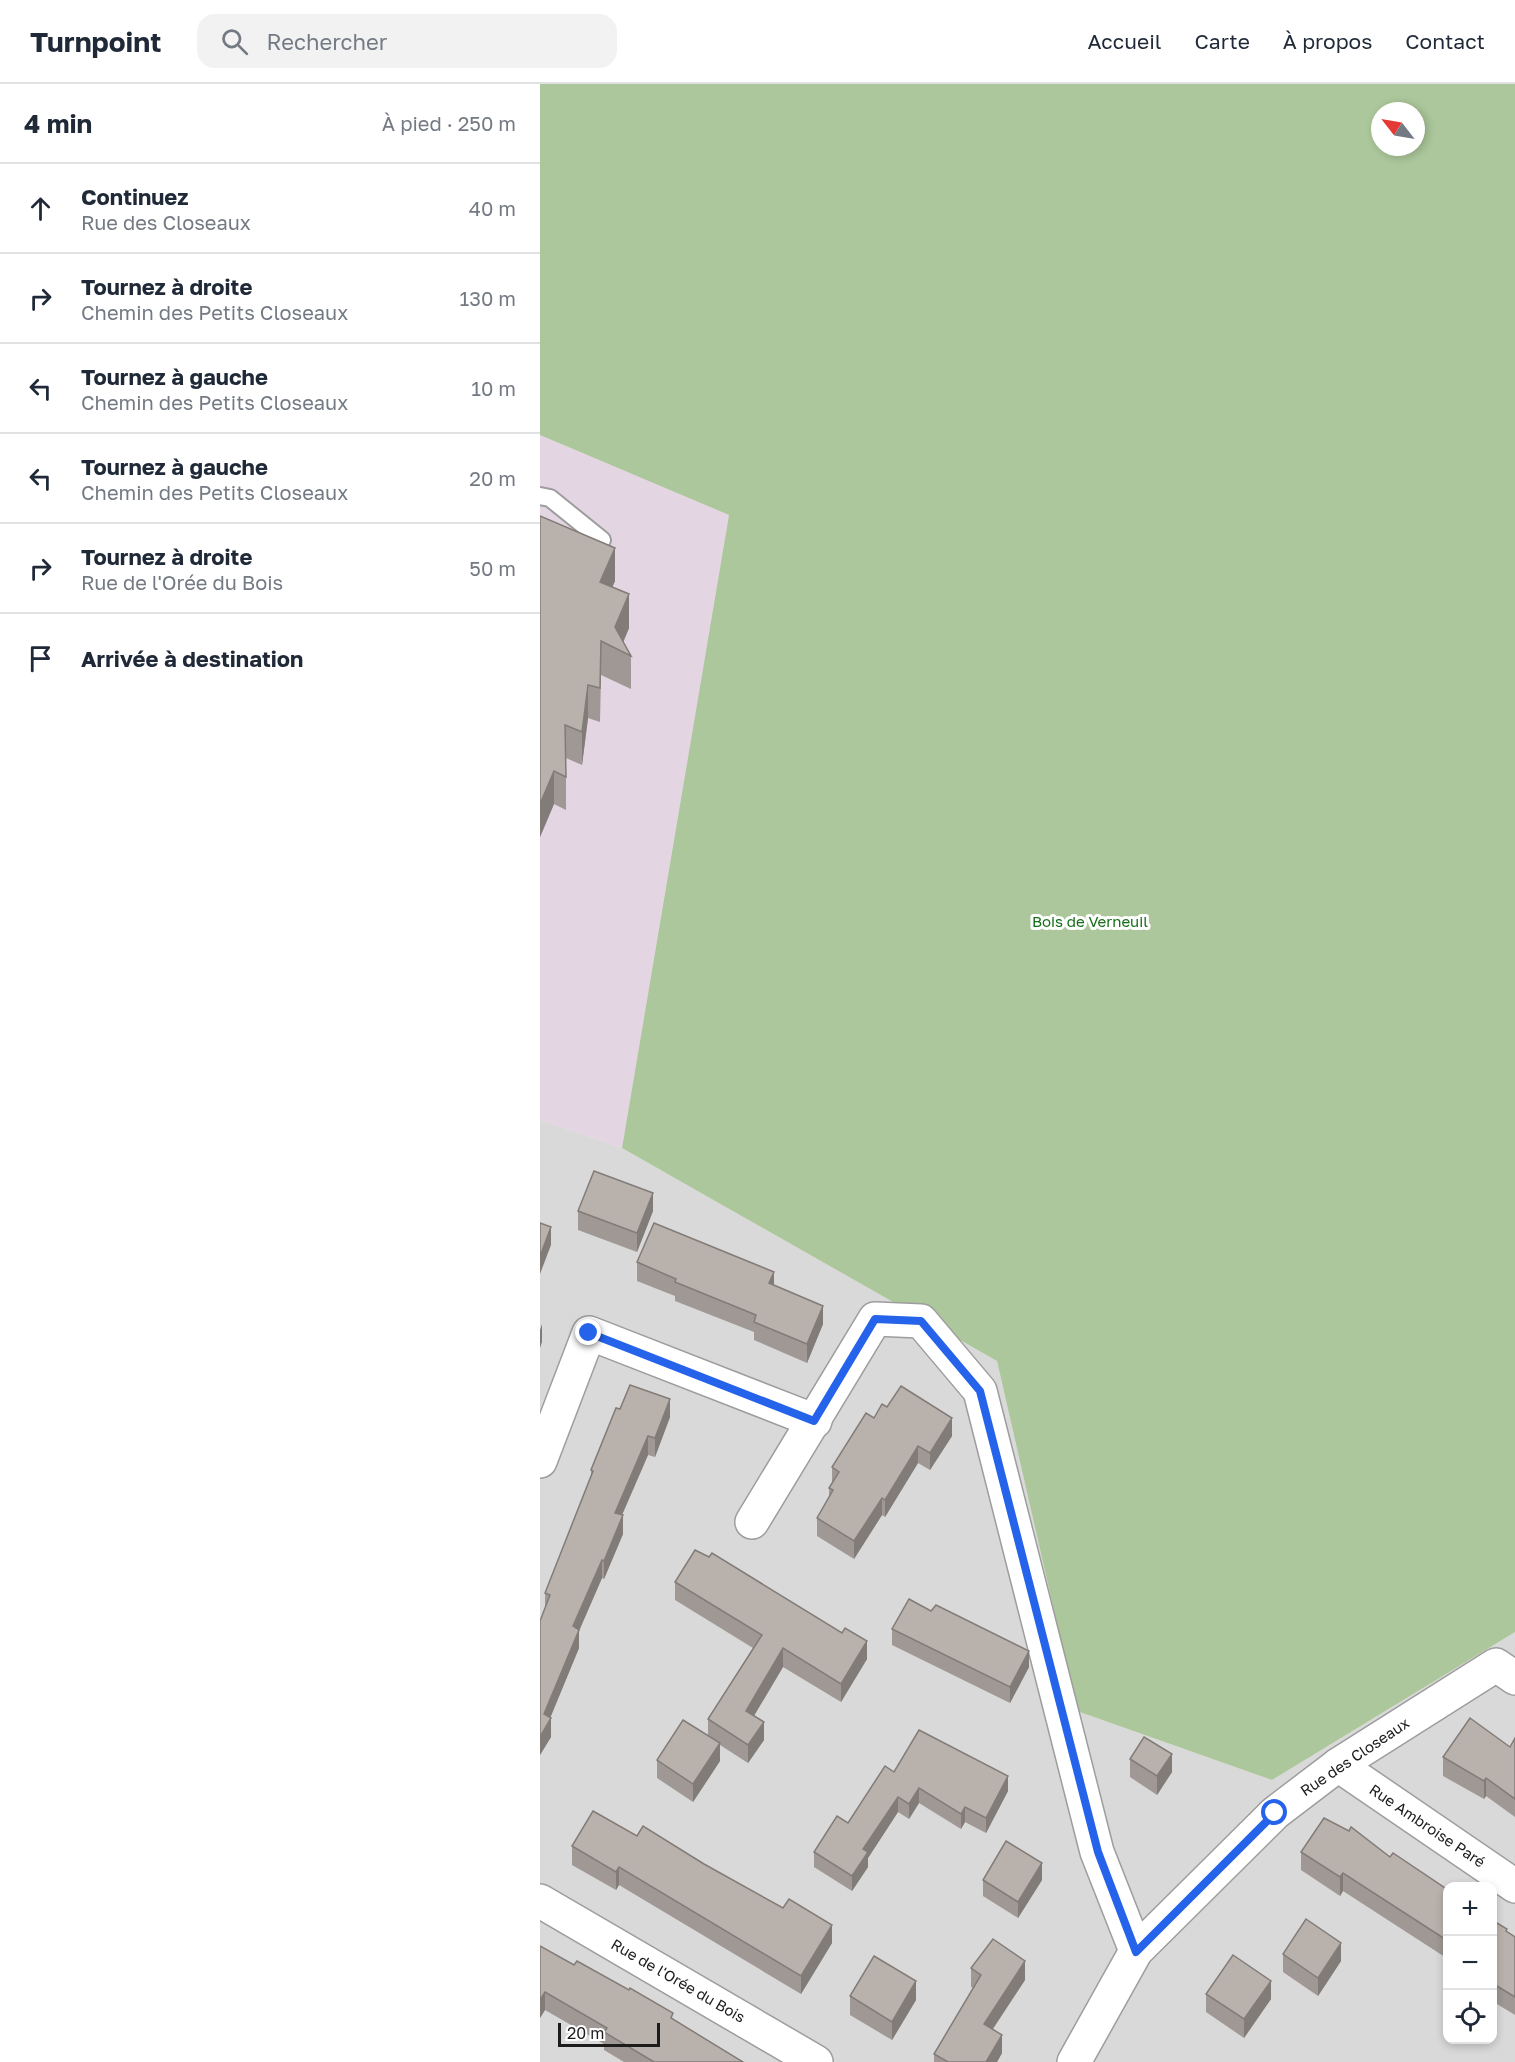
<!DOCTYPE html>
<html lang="fr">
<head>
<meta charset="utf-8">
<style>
	:root { --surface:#fff; --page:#f2f2f3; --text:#1f2937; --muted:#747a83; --line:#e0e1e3 }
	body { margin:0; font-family:"Golos Text",sans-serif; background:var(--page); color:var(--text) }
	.controls { position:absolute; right:18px; bottom:18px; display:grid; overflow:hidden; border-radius:12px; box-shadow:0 3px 9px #0003 }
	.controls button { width:54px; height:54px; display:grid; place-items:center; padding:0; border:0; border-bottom:2px solid var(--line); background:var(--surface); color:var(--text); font:30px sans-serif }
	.compass { position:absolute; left:831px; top:18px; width:54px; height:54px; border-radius:50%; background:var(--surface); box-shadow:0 3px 9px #0003; rotate:301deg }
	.scale { position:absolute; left:18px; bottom:15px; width:102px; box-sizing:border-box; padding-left:6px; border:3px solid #1c1c1c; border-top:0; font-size:16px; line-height:21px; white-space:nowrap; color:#1c1c1c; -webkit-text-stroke:4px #fff; paint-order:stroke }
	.stop { position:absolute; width:18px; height:18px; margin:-14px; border:4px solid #2563eb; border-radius:50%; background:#fff }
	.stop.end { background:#2563eb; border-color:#fff; box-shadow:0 2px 6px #0008 }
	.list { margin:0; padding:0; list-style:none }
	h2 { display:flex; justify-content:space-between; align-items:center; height:78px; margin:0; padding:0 24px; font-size:26px }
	h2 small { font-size:20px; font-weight:400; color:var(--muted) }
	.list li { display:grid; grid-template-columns:39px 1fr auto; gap:18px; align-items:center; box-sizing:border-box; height:90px; padding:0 24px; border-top:2px solid var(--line) }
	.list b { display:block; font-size:22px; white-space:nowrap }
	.list p { margin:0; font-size:20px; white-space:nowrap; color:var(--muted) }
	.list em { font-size:20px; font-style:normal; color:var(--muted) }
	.icon { flex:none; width:33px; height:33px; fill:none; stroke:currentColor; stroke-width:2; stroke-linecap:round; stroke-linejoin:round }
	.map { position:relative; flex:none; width:975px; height:1978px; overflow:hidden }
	header { display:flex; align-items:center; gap:36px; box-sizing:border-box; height:84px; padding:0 30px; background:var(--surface); border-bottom:2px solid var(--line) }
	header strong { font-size:28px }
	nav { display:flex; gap:33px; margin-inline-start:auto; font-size:21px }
	.search { width:420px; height:54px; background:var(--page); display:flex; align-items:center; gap:15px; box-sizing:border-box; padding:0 21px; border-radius:18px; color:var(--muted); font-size:22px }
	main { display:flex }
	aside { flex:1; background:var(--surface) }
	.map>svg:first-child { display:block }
	.residential { fill:#dad9d9; fill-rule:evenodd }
	.industrial { fill:#e4d5e3 }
	.forest { fill:#acc79b; fill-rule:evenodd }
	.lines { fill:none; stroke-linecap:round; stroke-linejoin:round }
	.lane-casing { stroke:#9d9d9d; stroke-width:20 }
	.street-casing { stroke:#9d9d9d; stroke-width:36 }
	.lane { stroke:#fff; stroke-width:16 }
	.street { stroke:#fff; stroke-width:33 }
	.wall { fill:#9f9894 }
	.shaded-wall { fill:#827c78 }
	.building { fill:#b9b1ac; stroke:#827c78; stroke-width:1.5 }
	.route { stroke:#2563eb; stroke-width:8 }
	.labels { text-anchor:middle; stroke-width:6; stroke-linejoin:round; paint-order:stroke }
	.park-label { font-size:15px; fill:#166d17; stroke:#fff }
	.street-label { font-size:15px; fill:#1c1c1c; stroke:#fff }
</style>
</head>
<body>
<header>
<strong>Turnpoint</strong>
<div class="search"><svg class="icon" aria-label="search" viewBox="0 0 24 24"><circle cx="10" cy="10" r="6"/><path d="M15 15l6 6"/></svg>Rechercher</div>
<nav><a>Accueil</a><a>Carte</a><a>À propos</a><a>Contact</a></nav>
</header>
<main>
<aside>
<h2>4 min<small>À pied · 250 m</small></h2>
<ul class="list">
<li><svg class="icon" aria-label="ahead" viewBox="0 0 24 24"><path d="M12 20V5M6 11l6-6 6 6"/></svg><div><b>Continuez</b><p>Rue des Closeaux</p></div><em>40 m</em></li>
<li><svg class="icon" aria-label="right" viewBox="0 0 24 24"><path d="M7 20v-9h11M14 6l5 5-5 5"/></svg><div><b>Tournez à droite</b><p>Chemin des Petits Closeaux</p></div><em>130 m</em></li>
<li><svg class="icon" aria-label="left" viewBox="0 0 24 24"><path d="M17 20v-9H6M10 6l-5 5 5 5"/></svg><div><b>Tournez à gauche</b><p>Chemin des Petits Closeaux</p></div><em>10 m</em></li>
<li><svg class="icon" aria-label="left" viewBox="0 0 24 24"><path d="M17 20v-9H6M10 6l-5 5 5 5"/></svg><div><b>Tournez à gauche</b><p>Chemin des Petits Closeaux</p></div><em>20 m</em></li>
<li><svg class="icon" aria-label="right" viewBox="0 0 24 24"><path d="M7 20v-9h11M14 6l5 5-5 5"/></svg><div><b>Tournez à droite</b><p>Rue de l'Orée du Bois</p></div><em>50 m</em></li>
<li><svg class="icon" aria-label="arrive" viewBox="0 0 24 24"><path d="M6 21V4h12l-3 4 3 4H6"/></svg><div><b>Arrivée à destination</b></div></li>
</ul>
</aside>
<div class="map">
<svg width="975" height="1978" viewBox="0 0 975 1978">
	<rect width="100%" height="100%" fill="#ece8e2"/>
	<!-- residential -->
	<path class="residential" d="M 0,1036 L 82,1064 L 457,1277 L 537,1627 L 732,1696 L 975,1548 L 975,1978 L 0,1978 ZM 908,1802 L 952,1802 L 952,1956 L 908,1956 Z"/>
	<!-- industrial -->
	<path class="industrial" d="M 0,351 L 189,431 L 82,1064 L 0,1036 Z"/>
	<!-- forest -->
	<path class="forest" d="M 0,0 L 975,0 L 975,1548 L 732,1696 L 537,1627 L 457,1277 L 82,1064 L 189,431 L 0,351 ZM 840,27 L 876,27 L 876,63 L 840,63 Z"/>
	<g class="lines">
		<defs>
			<path id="lane" d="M 0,412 L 10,414 L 62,456"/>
			<g id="street">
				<path d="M 0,1377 L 49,1249 L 275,1337"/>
				<path d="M 212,1438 L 335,1235 L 381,1237 L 440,1307 L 557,1768 L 596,1867"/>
				<path d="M 798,1681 L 975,1802"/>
				<path d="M 0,1817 L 276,1978"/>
				<path d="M 534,1978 L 596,1867 L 735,1729 L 798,1681 L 956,1581 L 975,1594"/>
			</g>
		</defs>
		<!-- lane casing -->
		<use href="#lane" class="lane-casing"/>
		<!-- street casing -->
		<use href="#street" class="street-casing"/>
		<!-- lane -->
		<use href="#lane" class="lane"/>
		<!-- street -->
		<use href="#street" class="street"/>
	</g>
	<!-- wall -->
	<g class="wall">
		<path d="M 0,432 L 75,497 L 72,503 L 89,544 L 83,558 L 91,572 L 91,605 L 61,591 L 60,638 L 48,634 L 42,681 L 26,674 L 26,726 L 14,720 L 0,753 Z"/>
		<path d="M 38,1127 L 113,1127 L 97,1168 L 38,1146 Z"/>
		<path d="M 97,1178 L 234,1201 L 283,1240 L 267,1279 L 214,1256 L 214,1248 L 135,1217 L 135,1212 L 97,1197 Z"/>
		<path d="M 80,1325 L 130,1333 L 115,1373 L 108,1371 L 82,1431 L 83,1450 L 64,1495 L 62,1494 L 39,1546 L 39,1564 L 10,1634 L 11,1653 L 0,1671 L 0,1537 L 5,1525 L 5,1509 L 51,1392 L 51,1386 Z"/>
		<path d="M 334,1334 L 412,1352 L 390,1386 L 378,1379 L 345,1433 L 342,1431 L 314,1475 L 277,1452 L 277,1434 L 289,1413 L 289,1404 L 292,1400 L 292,1383 Z"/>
		<path d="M 135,1498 L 327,1575 L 301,1618 L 243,1583 L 214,1632 L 224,1656 L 208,1679 L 180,1661 L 180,1677 L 153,1718 L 117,1694 L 117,1676 L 168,1652 L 168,1635 L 213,1564 L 135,1516 Z"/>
		<path d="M 352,1545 L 489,1583 L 470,1619 L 352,1561 Z"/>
		<path d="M 975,1654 L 975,1733 L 946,1712 L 944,1715 L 903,1692 L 903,1673 L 970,1663 Z"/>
		<path d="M 590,1675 L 632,1688 L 617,1711 L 590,1693 Z"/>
		<path d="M 354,1688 L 468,1707 L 446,1749 L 425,1738 L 421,1745 L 379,1719 L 369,1735 L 358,1728 L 328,1774 L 328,1783 L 312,1807 L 274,1783 L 274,1768 L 308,1739 Z"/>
		<path d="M 97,1752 L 292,1859 L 261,1910 L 79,1801 L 76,1806 L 32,1781 L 32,1762 Z"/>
		<path d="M 761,1768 L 850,1773 L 908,1806 L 908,1875 L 803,1807 L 800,1812 L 761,1786 Z"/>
		<path d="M 443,1796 L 502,1796 L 478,1834 L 443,1812 Z"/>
		<path d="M 952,1836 L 975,1853 L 975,1931 L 952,1917 Z"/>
		<path d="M 0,1862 L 133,1936 L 203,1978 L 84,1978 L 64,1966 L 64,1960 L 5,1926 L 0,1934 Z"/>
		<path d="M 743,1870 L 801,1877 L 778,1912 L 743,1888 Z"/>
		<path d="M 431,1884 L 485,1896 L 453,1945 L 462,1969 L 457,1978 L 394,1978 L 394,1970 L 434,1904 L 431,1903 Z"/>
		<path d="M 666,1910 L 731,1915 L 704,1954 L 666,1928 Z"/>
		<path d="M 310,1912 L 376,1916 L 352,1956 L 310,1931 Z"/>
	</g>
	<!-- shaded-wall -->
	<g class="shaded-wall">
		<path d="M 75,464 L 75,497 L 60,531 L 60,498 Z"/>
		<path d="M 89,510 L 89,544 L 80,566 L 75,543 Z"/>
		<path d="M 48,601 L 48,634 L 42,681 L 42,648 Z"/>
		<path d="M 14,687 L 14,720 L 0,753 L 0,720 Z"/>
		<path d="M 113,1109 L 113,1127 L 97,1168 L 97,1149 Z"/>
		<path d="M 11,1143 L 11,1161 L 0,1190 L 0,1172 Z"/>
		<path d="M 234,1188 L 234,1206 L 229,1199 Z"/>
		<path d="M 283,1222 L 283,1240 L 267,1279 L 267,1260 Z"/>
		<path d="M 2,1240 L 2,1258 L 0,1264 L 0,1246 Z"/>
		<path d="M 130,1315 L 130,1333 L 115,1373 L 115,1354 Z"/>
		<path d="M 412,1334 L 412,1352 L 390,1386 L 390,1369 Z"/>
		<path d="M 108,1352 L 108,1371 L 75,1447 L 75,1429 Z"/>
		<path d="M 378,1362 L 378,1379 L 345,1433 L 345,1416 Z"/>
		<path d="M 342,1414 L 342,1431 L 314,1475 L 314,1457 Z"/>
		<path d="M 83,1431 L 83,1450 L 64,1495 L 64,1477 Z"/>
		<path d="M 62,1476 L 62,1494 L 33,1561 L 33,1542 Z"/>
		<path d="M 39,1546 L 39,1564 L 6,1644 L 11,1634 L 11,1653 L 0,1671 L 0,1653 L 4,1630 Z"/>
		<path d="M 327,1557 L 327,1575 L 301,1618 L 301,1600 Z"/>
		<path d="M 243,1564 L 243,1583 L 206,1645 L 206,1627 Z"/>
		<path d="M 489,1567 L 489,1583 L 470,1619 L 470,1603 Z"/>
		<path d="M 224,1638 L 224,1656 L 208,1679 L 208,1661 Z"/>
		<path d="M 180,1659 L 180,1677 L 153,1718 L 153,1700 Z"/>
		<path d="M 632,1670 L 632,1688 L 617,1711 L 617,1692 Z"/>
		<path d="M 468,1692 L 468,1707 L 446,1749 L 446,1734 Z"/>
		<path d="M 946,1694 L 946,1712 L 944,1715 L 944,1697 Z"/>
		<path d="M 379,1704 L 379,1719 L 369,1735 L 369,1720 Z"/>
		<path d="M 358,1713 L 358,1728 L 328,1774 L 328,1783 L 312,1807 L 312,1792 L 323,1765 Z"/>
		<path d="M 425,1723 L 425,1738 L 421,1745 L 421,1730 Z"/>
		<path d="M 502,1779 L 502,1796 L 478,1834 L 478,1818 Z"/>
		<path d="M 79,1783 L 79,1801 L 76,1806 L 76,1788 Z"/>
		<path d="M 803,1789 L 803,1807 L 800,1812 L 800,1793 Z"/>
		<path d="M 292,1841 L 292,1859 L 261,1910 L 261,1892 Z"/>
		<path d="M 801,1859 L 801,1877 L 778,1912 L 778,1894 Z"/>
		<path d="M 485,1877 L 485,1896 L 444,1958 L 444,1940 Z"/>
		<path d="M 376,1897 L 376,1916 L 352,1956 L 352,1938 Z"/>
		<path d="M 731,1897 L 731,1915 L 704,1954 L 704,1935 Z"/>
		<path d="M 5,1908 L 5,1926 L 0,1934 L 0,1916 Z"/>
		<path d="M 462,1951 L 462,1969 L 457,1978 L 446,1978 Z"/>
	</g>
	<!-- building -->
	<g class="building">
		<path d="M 0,432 L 75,464 L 60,498 L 89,510 L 75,543 L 91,572 L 61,557 L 60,604 L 48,601 L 42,648 L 25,641 L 26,693 L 14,687 L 0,720 Z"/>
		<path d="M 54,1087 L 113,1109 L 97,1149 L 38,1127 Z"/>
		<path d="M 0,1139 L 11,1143 L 0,1172 Z"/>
		<path d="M 114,1139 L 234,1188 L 229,1199 L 283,1222 L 267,1260 L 214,1238 L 216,1231 L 135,1198 L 136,1195 L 97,1178 Z"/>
		<path d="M 90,1301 L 130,1315 L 115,1354 L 108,1352 L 75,1429 L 83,1431 L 64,1477 L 62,1476 L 33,1542 L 39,1546 L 4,1630 L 11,1634 L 0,1653 L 0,1537 L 10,1511 L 5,1509 L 53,1387 L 51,1386 L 76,1324 L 80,1325 Z"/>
		<path d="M 361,1302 L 412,1334 L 390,1369 L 378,1362 L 345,1416 L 342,1414 L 314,1457 L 277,1434 L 293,1406 L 289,1404 L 299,1388 L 292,1383 L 326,1329 L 334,1334 L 342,1320 L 347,1323 Z"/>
		<path d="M 155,1466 L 169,1473 L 172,1469 L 302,1549 L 305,1544 L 327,1557 L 301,1600 L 243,1564 L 206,1627 L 224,1638 L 208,1661 L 168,1635 L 222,1551 L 135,1498 Z"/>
		<path d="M 369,1515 L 391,1527 L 396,1521 L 489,1567 L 470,1603 L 352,1545 Z"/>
		<path d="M 930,1634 L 970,1663 L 975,1654 L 975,1715 L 946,1694 L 944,1697 L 903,1673 Z"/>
		<path d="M 143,1636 L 180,1659 L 153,1700 L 117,1676 Z"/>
		<path d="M 379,1646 L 468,1692 L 446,1734 L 425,1723 L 421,1730 L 379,1704 L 369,1720 L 358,1713 L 323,1765 L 328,1768 L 312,1792 L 274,1768 L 297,1732 L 308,1739 L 345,1682 L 354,1688 Z"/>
		<path d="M 604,1653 L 632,1670 L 617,1692 L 590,1675 Z"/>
		<path d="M 53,1727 L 97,1752 L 103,1742 L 164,1780 L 243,1824 L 249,1815 L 292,1841 L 261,1892 L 79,1783 L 76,1788 L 32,1762 Z"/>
		<path d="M 784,1734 L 809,1747 L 811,1743 L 850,1773 L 853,1769 L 908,1806 L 908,1857 L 803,1789 L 800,1793 L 761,1768 Z"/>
		<path d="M 466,1757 L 502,1779 L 478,1818 L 443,1796 Z"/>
		<path d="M 766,1835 L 801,1859 L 778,1894 L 743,1870 Z"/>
		<path d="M 952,1836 L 967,1845 L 966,1847 L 975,1853 L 975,1913 L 952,1899 Z"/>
		<path d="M 453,1855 L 485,1877 L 444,1940 L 462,1951 L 446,1978 L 408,1978 L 394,1970 L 441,1891 L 431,1884 Z"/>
		<path d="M 0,1862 L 34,1881 L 37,1877 L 89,1906 L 90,1904 L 133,1929 L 131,1934 L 203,1978 L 114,1978 L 64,1948 L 67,1944 L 5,1908 L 0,1916 Z"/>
		<path d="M 693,1871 L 731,1897 L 704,1935 L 666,1910 Z"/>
		<path d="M 334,1872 L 376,1897 L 352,1938 L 310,1912 Z"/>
	</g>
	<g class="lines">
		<!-- route -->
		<path class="route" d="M 49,1249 L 274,1337 L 335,1235 L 381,1237 L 440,1307 L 558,1768 L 596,1868 L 735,1729"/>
	</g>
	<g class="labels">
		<!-- park labels -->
		<g class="park-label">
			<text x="550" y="843">Bois de Verneuil</text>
		</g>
		<!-- street labels -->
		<g class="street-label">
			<text transform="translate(815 1673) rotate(-34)" y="5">Rue des Closeaux</text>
			<text transform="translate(887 1742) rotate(34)" y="5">Rue Ambroise Paré</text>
			<text transform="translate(138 1897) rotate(30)" y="5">Rue de l'Orée du Bois</text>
		</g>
	</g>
</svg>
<div class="controls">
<button>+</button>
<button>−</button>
<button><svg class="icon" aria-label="locate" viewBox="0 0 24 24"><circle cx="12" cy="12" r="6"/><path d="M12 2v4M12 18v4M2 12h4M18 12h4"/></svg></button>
</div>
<svg class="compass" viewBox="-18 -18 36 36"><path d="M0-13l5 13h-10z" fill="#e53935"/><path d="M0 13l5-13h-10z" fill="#747a83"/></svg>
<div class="scale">20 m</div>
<div class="stop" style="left:735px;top:1729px"></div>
<div class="stop end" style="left:49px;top:1249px"></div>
</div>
</main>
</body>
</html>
